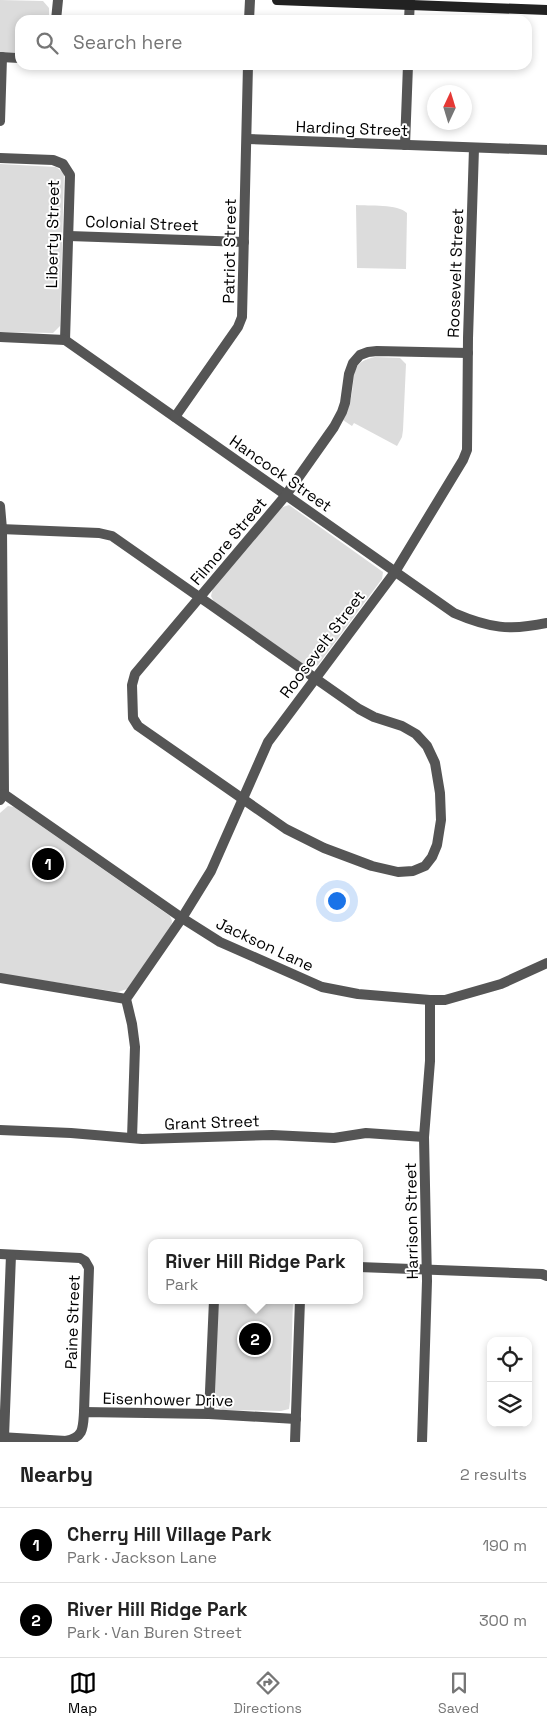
<!DOCTYPE html>
<html lang="en">
<head>
<meta charset="utf-8">
<style>
	:root { --surface:#fff; --page:#f6f6f6; --text:#222; --muted:#767676; --line:#e0e0e0; --accent:#000 }
	body { margin:0; font-family:"Space Grotesk",sans-serif; background:var(--page); color:var(--text) }
	.controls { position:absolute; right:15px; bottom:15px; display:grid; overflow:hidden; border-radius:10px; box-shadow:0 2px 8px #0003 }
	.controls button { width:45px; height:45px; display:grid; place-items:center; padding:0; border:0; border-bottom:1px solid var(--line); background:var(--surface); color:var(--text); font:25px sans-serif }
	.compass { position:absolute; left:427px; top:85px; width:45px; height:45px; border-radius:50%; background:var(--surface); box-shadow:0 2px 8px #0003; rotate:4deg }
	.you { position:absolute; left:336px; top:900px; width:18px; height:18px; margin:-12px; border:4px solid #fff; border-radius:50%; background:#1a73e8; box-shadow:0 0 0 8px #1a73e833 }
	.badge { display:grid; place-items:center; width:32px; height:32px; border-radius:50%; background:var(--accent); color:#fff; font-size:16px; font-weight:700 }
	.pin { position:absolute; translate:-50% -50%; border:2px solid #fff; box-shadow:0 1px 5px #0006 }
	.popup { position:absolute; left:148px; top:1239px; width:215px; height:65px; box-sizing:border-box; display:grid; place-content:center; border-radius:10px; background:var(--surface); filter:drop-shadow(0 1px 4px #0005); font-size:16px; white-space:nowrap; color:var(--muted) }
	.popup b { font-size:19px; color:var(--text) }
	.popup::after { content:''; position:absolute; left:50%; top:100%; margin-left:-10px; border:10px solid transparent; border-top-color:var(--surface) }
	.list { margin:0; padding:0; list-style:none }
	h2 { display:flex; justify-content:space-between; align-items:center; height:65px; margin:0; padding:0 20px; font-size:21px }
	h2 small { font-size:16px; font-weight:400; color:var(--muted) }
	.list li { display:grid; grid-template-columns:32px 1fr auto; gap:15px; align-items:center; box-sizing:border-box; height:75px; padding:0 20px; border-top:1px solid var(--line) }
	.list b { display:block; font-size:19px; white-space:nowrap }
	.list p { margin:0; font-size:16px; white-space:nowrap; color:var(--muted) }
	.list em { font-size:16px; font-style:normal; color:var(--muted) }
	.icon { flex:none; width:28px; height:28px; fill:none; stroke:currentColor; stroke-width:2; stroke-linecap:round; stroke-linejoin:round }
	.map { position:relative; flex:none; width:547px; height:1442px; overflow:hidden }
	.search { position:absolute; background:var(--surface); box-shadow:0 2px 8px #0003; left:15px; right:15px; top:15px; height:55px; display:flex; align-items:center; gap:12px; box-sizing:border-box; padding:0 18px; border-radius:15px; color:var(--muted); font-size:19px }
	.sheet { height:215px; background:var(--surface) }
	nav { display:flex; justify-content:space-around; align-items:center; box-sizing:border-box; height:70px; border-top:1px solid var(--line); background:var(--surface); font-size:14px; color:var(--muted) }
	nav a { display:grid; justify-items:center; gap:2px }
	nav .on { color:var(--accent) }
	.map>svg:first-child { display:block }
	.green { fill:#dcdcdc }
	.lines { fill:none; stroke-linecap:round; stroke-linejoin:round }
	.street { stroke:#555; stroke-width:10 }
	.secondary { stroke:#222; stroke-width:10 }
	.labels { text-anchor:middle; stroke-width:4; stroke-linejoin:round; paint-order:stroke }
	.street-label { font-size:16px; fill:#000; stroke:#fff }
</style>
</head>
<body>
<div class="map">
<svg width="547" height="1442" viewBox="0 0 547 1442">
	<rect width="100%" height="100%" fill="#fff"/>
	<!-- green -->
	<g class="green">
		<path d="M 0,0 L 43,1 L 49,8 L 49,20 L 20,20 L 20,52 L 0,52 Z"/>
		<path d="M 0,164 L 56,167 L 64,173 L 60,326 L 53,333 L 0,332 Z"/>
		<path d="M 356,205 C 369,206 398,204 407,213 L 406,269 L 357,268 Z"/>
		<path d="M 375,357 L 400,358 L 406,364 L 403,430 L 402,437 L 397,446 L 354,423 L 352,426 L 343,420 C 347,412 350,403 352,393 C 355,374 351,362 375,357 Z"/>
		<path d="M 289,505 L 383,572 L 382,579 L 318,665 L 311,668 L 307,667 L 214,602 L 211,596 L 213,588 L 280,508 Z"/>
		<path d="M 8,806 L 14,807 L 170,916 L 172,921 L 171,927 L 127,989 L 118,992 L 0,974 L 0,813 Z"/>
		<path d="M 218,1300 L 293,1300 L 290,1401 L 289,1409 L 281,1411 L 223,1410 L 216,1407 L 214,1399 Z"/>
	</g>
	<g class="lines">
		<!-- street -->
		<g class="street">
			<path d="M 56,20 L 58,0"/>
			<path d="M 249,20 L 250,0"/>
			<path d="M 409,20 L 410,0"/>
			<path d="M 0,57 L 20,58"/>
			<path d="M 0,121 L 2,57"/>
			<path d="M 247,139 L 547,150"/>
			<path d="M 405,145 L 408,65"/>
			<path d="M 0,158 L 53,160 L 63,164 L 70,175 L 65,340"/>
			<path d="M 69,236 L 244,242"/>
			<path d="M 0,337 L 65,340 L 454,613 C 489,628 510,631 547,623"/>
			<path d="M 175,417 L 238,327 L 242,317 L 248,65"/>
			<path d="M 0,506 L 2,529 L 4,794 L 0,800"/>
			<path d="M 0,529 L 99,533 L 112,536 L 192,592 L 208,603 L 359,709 L 374,717 L 402,726 L 416,734 L 427,746 L 435,763 L 440,793 L 441,820 L 437,845 L 432,857 L 425,866 L 413,871 L 398,872 L 372,866 L 324,848 L 286,829 L 138,726 L 133,718 L 132,685 L 135,674 L 286,495 L 334,427 L 342,412 L 345,403 L 349,374 L 353,363 L 360,355 L 368,352 L 377,351 L 468,353"/>
			<path d="M 4,794 L 182,918 L 220,942 L 322,987 L 358,994 L 430,1000 L 445,1000 L 501,984 L 547,963"/>
			<path d="M 0,978 L 126,999"/>
			<path d="M 0,1130 L 71,1133 L 142,1139 L 272,1135 L 334,1138 L 366,1133 L 424,1137"/>
			<path d="M 132,1138 L 135,1047 L 132,1024 L 126,999 L 182,918 L 211,871 L 268,742 L 395,572 L 463,460 L 467,450 L 468,338 L 474,148"/>
			<path d="M 0,1254 L 80,1258 L 85,1261 L 89,1268 L 84,1412"/>
			<path d="M 359,1267 L 542,1274 L 547,1276"/>
			<path d="M 209,1414 L 214,1300"/>
			<path d="M 0,1437 L 66,1441 C 84,1437 83,1428 84,1412 L 209,1414 L 296,1419"/>
			<path d="M 4,1437 L 11,1255"/>
			<path d="M 295,1442 L 300,1300"/>
			<path d="M 422,1442 L 427,1281 L 424,1137 L 430,1061 L 430,1000"/>
		</g>
		<!-- secondary -->
		<path class="secondary" d="M 277,0 L 547,10"/>
	</g>
	<g class="labels">
		<!-- street labels -->
		<g class="street-label">
			<text transform="translate(352 128) rotate(2)" y="6">Harding Street</text>
			<text transform="translate(142 223) rotate(2)" y="6">Colonial Street</text>
			<text transform="translate(52 234) rotate(-89)" y="6">Liberty Street</text>
			<text transform="translate(229 251) rotate(-89)" y="6">Patriot Street</text>
			<text transform="translate(455 273) rotate(-88)" y="6">Roosevelt Street</text>
			<text transform="translate(281 473) rotate(35)" y="6">Hancock Street</text>
			<text transform="translate(228 541) rotate(-50)" y="6">Filmore Street</text>
			<text transform="translate(322 644) rotate(-53)" y="6">Roosevelt Street</text>
			<text transform="translate(265 944) rotate(25)" y="6">Jackson Lane</text>
			<text transform="translate(212 1122) rotate(-2)" y="6">Grant Street</text>
			<text transform="translate(411 1221) rotate(-91)" y="6">Harrison Street</text>
			<text transform="translate(72 1322) rotate(-88)" y="6">Paine Street</text>
			<text transform="translate(168 1399) rotate(1)" y="6">Eisenhower Drive</text>
		</g>
	</g>
</svg>
<div class="controls">
<button><svg class="icon" aria-label="locate" viewBox="0 0 24 24"><circle cx="12" cy="12" r="6"/><path d="M12 2v4M12 18v4M2 12h4M18 12h4"/></svg></button>
<button><svg class="icon" aria-label="layers" viewBox="0 0 24 24"><path d="M12 4l9 5-9 5-9-5zM3 14l9 5 9-5"/></svg></button>
</div>
<svg class="compass" viewBox="-18 -18 36 36"><path d="M0-13l5 13h-10z" fill="#e53935"/><path d="M0 13l5-13h-10z" fill="#767676"/></svg>
<div class="you"></div>
<div class="pin badge" style="left:48px;top:864px">1</div>
<div class="pin badge" style="left:255px;top:1339px">2</div>
<div class="popup"><b>River Hill Ridge Park</b>Park</div>
<div class="search"><svg class="icon" aria-label="search" viewBox="0 0 24 24"><circle cx="10" cy="10" r="6"/><path d="M15 15l6 6"/></svg>Search here</div>
</div>
<section class="sheet">
<h2>Nearby<small>2 results</small></h2>
<ul class="list">
<li><span class="badge">1</span><div><b>Cherry Hill Village Park</b><p>Park · Jackson Lane</p></div><em>190 m</em></li>
<li><span class="badge">2</span><div><b>River Hill Ridge Park</b><p>Park · Van Buren Street</p></div><em>300 m</em></li>
</ul>
</section>
<nav>
<a class="on"><svg class="icon" aria-label="map" viewBox="0 0 24 24"><path d="M3 6l6-2 6 2 6-2v14l-6 2-6-2-6 2zM9 4v14M15 6v14"/></svg>Map</a>
<a><svg class="icon" aria-label="directions" viewBox="0 0 24 24"><path d="M12 3l9 9-9 9-9-9zM9 14v-3h6M13 9l2 2-2 2"/></svg>Directions</a>
<a><svg class="icon" aria-label="saved" viewBox="0 0 24 24"><path d="M7 4h10v16l-5-4-5 4z"/></svg>Saved</a>
</nav>
</body>
</html>
